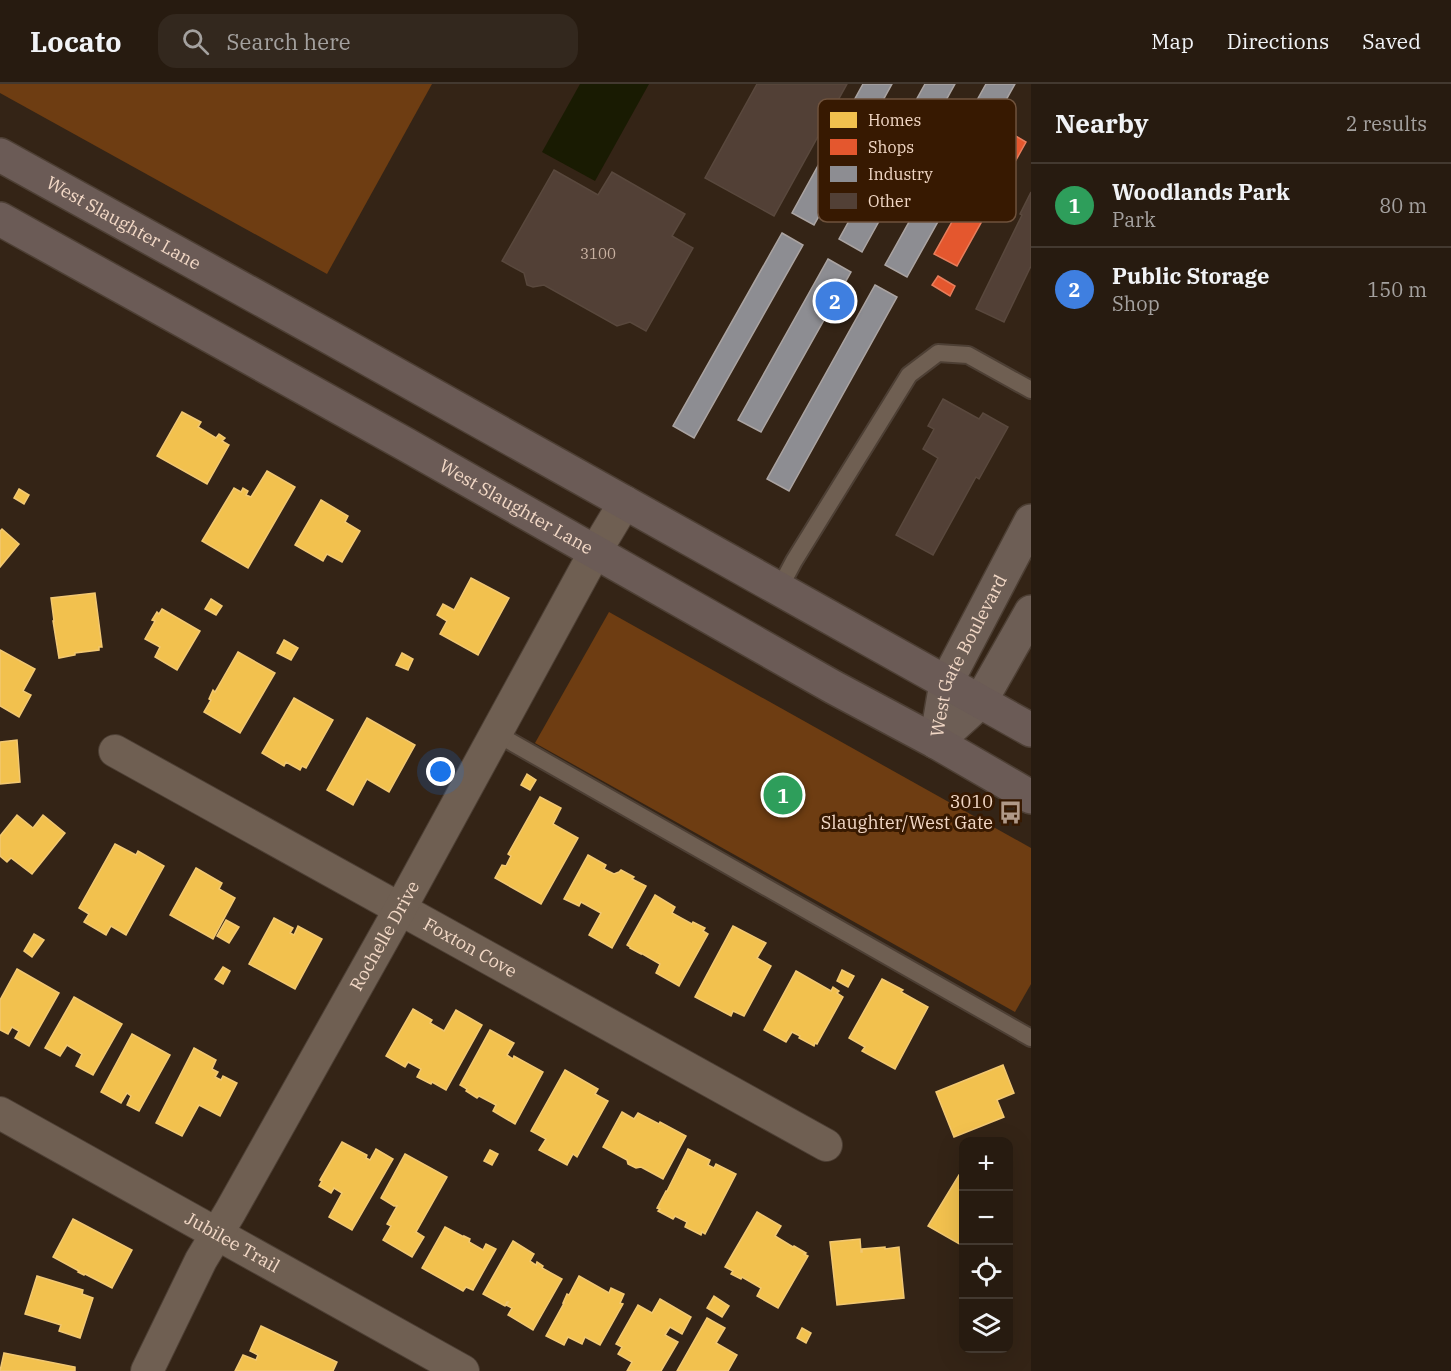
<!DOCTYPE html>
<html lang="en">
<head>
<meta charset="utf-8">
<style>
	:root { --surface:#271b10; --page:#33281e; --text:#f1f3f6; --muted:#a4a19f; --line:#433930; --accent:#0b8043 }
	body { margin:0; font-family:"IBM Plex Serif",serif; background:var(--page); color:var(--text) }
	.controls { position:absolute; right:18px; bottom:18px; display:grid; overflow:hidden; border-radius:12px; box-shadow:0 6px 24px #0002 }
	.controls button { width:54px; height:54px; display:grid; place-items:center; padding:0; border:0; border-bottom:2px solid var(--line); background:var(--surface); color:var(--text); font:30px sans-serif }
	.you { position:absolute; left:441px; top:688px; width:21px; height:21px; margin:-15px; border:4px solid #fff; border-radius:50%; background:#1a73e8; box-shadow:0 0 0 9px #1a73e833 }
	.badge { display:grid; place-items:center; width:39px; height:39px; border-radius:50%; background:var(--accent); color:#fff; font-size:20px; font-weight:700 }
	.pin { position:absolute; translate:-50% -50%; border:3px solid #fff; box-shadow:0 2px 6px #0006 }
	.list { margin:0; padding:0; list-style:none }
	h2 { display:flex; justify-content:space-between; align-items:center; height:78px; margin:0; padding:0 24px; font-size:26px }
	h2 small { font-size:20px; font-weight:400; color:var(--muted) }
	.list li { display:grid; grid-template-columns:39px 1fr auto; gap:18px; align-items:center; box-sizing:border-box; height:84px; padding:0 24px; border-top:2px solid var(--line) }
	.list b { display:block; font-size:22px; white-space:nowrap }
	.list p { margin:0; font-size:20px; white-space:nowrap; color:var(--muted) }
	.list em { font-size:20px; font-style:normal; color:var(--muted) }
	.icon { flex:none; width:33px; height:33px; fill:none; stroke:currentColor; stroke-width:2; stroke-linecap:round; stroke-linejoin:round }
	.map { position:relative; flex:none; width:1031px; height:1287px; overflow:hidden }
	header { display:flex; align-items:center; gap:36px; box-sizing:border-box; height:84px; padding:0 30px; background:var(--surface); border-bottom:2px solid var(--line) }
	header strong { font-size:28px }
	nav { display:flex; gap:33px; margin-inline-start:auto; font-size:21px }
	.search { width:420px; height:54px; background:var(--page); display:flex; align-items:center; gap:15px; box-sizing:border-box; padding:0 21px; border-radius:18px; color:var(--muted); font-size:22px }
	main { display:flex }
	aside { flex:1; background:var(--surface) }
	.map>svg:first-child { display:block }
	.green { fill:#6e3d12 }
	.water { fill:#191b02 }
	.homes { fill:#f2c14e; stroke:#f2c872; stroke-width:1.5 }
	.shops { fill:#e4572e; stroke:#e87e5c; stroke-width:1.5 }
	.industry { fill:#8d8d92; stroke:#aba4a2; stroke-width:1.5 }
	.building { fill:#524036; stroke:#59483d; stroke-width:1.5 }
	.lines { fill:none; stroke-linecap:round; stroke-linejoin:round }
	.service-casing { stroke:#4d3f34; stroke-width:20 }
	.minor-casing { stroke:#4d3f34; stroke-width:34 }
	.secondary-casing { stroke:#4d3f34; stroke-width:36 }
	.primary-casing { stroke:#4d3f34; stroke-width:36 }
	.service { stroke:#6f5f52; stroke-width:16 }
	.minor { stroke:#6f5f52; stroke-width:32 }
	.secondary { stroke:#6d5e55; stroke-width:33 }
	.primary { stroke:#6b5b56; stroke-width:33 }
	.labels { text-anchor:middle; stroke-width:6; stroke-linejoin:round; paint-order:stroke }
	.number-label { font-size:15px; fill:#cab2a2 }
	.street-label { font-size:18px; fill:#f2d8c6; stroke:#371901 }
	.poi-label { font-size:18px; fill:#f2d8c6; stroke:#371901; text-anchor:end }
	.key { fill:#371901; stroke:#6f523c; stroke-width:1.5 }
	.key-label { font-size:16px; fill:#f2d8c6 }
</style>
</head>
<body>
<header>
<strong>Locato</strong>
<div class="search"><svg class="icon" aria-label="search" viewBox="0 0 24 24"><circle cx="10" cy="10" r="6"/><path d="M15 15l6 6"/></svg>Search here</div>
<nav><a>Map</a><a>Directions</a><a>Saved</a></nav>
</header>
<main>
<div class="map">
<svg width="1031" height="1287" viewBox="0 0 1031 1287">
	<rect width="100%" height="100%" fill="#342416"/>
	<!-- green -->
	<g class="green">
		<path d="M 0,0 L 432,0 L 327,190 L 0,9 Z"/>
		<path d="M 609,528 L 1031,764 L 1031,900 L 1015,928 L 535,659 Z"/>
	</g>
	<!-- water -->
	<path class="water" d="M 580,0 L 649,0 L 595,97 L 542,68 Z"/>
	<!-- homes -->
	<g class="homes">
		<path d="M 182,328 L 201,338 L 198,343 L 216,354 L 219,350 L 225,354 L 222,357 L 229,361 L 207,400 L 157,372 Z"/>
		<path d="M 267,387 L 295,403 L 248,484 L 202,457 L 234,404 L 241,408 L 243,404 L 248,407 L 246,411 L 251,413 Z"/>
		<path d="M 19,405 L 29,411 L 24,420 L 14,414 Z"/>
		<path d="M 321,416 L 348,432 L 345,438 L 360,447 L 342,478 L 327,470 L 323,477 L 295,461 Z"/>
		<path d="M 2,445 L 19,460 L 0,483 L 0,447 Z"/>
		<path d="M 471,494 L 509,514 L 478,571 L 440,550 L 447,537 L 437,531 L 443,520 L 454,526 Z"/>
		<path d="M 95,509 L 102,563 L 99,563 L 99,566 L 75,569 L 75,571 L 59,574 L 53,537 L 54,537 L 51,514 Z"/>
		<path d="M 211,515 L 222,522 L 216,531 L 205,525 Z"/>
		<path d="M 162,525 L 200,547 L 177,586 L 155,573 L 160,563 L 145,555 L 155,537 L 152,536 L 157,528 L 159,530 Z"/>
		<path d="M 284,556 L 298,564 L 291,576 L 277,569 Z"/>
		<path d="M 0,566 L 35,585 L 23,607 L 31,611 L 19,633 L 0,622 Z"/>
		<path d="M 238,568 L 275,589 L 240,649 L 204,628 L 211,616 L 209,615 L 213,606 L 215,608 Z"/>
		<path d="M 402,569 L 413,575 L 408,586 L 396,581 Z"/>
		<path d="M 294,614 L 333,636 L 306,684 L 302,682 L 300,686 L 286,678 L 284,682 L 262,669 Z"/>
		<path d="M 367,634 L 415,661 L 389,708 L 367,695 L 353,721 L 327,706 Z"/>
		<path d="M 17,656 L 20,698 L 0,700 L 0,658 Z"/>
		<path d="M 527,690 L 536,696 L 530,706 L 521,701 Z"/>
		<path d="M 540,713 L 561,724 L 553,740 L 578,754 L 541,820 L 495,794 L 502,781 L 506,782 L 511,772 L 508,770 Z"/>
		<path d="M 17,731 L 33,744 L 43,731 L 65,749 L 32,790 L 11,774 L 7,778 L 0,772 L 0,752 Z"/>
		<path d="M 115,760 L 136,771 L 138,767 L 164,782 L 126,851 L 111,842 L 106,851 L 84,838 L 89,830 L 79,824 Z"/>
		<path d="M 588,771 L 606,781 L 604,785 L 614,790 L 619,788 L 621,786 L 634,793 L 632,795 L 646,802 L 612,864 L 589,851 L 601,829 L 581,818 L 579,822 L 564,815 Z"/>
		<path d="M 196,784 L 222,799 L 219,805 L 235,814 L 213,855 L 170,831 Z"/>
		<path d="M 655,811 L 675,823 L 672,829 L 692,840 L 693,838 L 705,844 L 703,847 L 708,850 L 679,902 L 656,889 L 660,880 L 641,869 L 641,870 L 630,864 L 630,863 L 627,861 Z"/>
		<path d="M 274,834 L 293,844 L 290,849 L 294,851 L 298,842 L 322,855 L 295,905 L 249,880 Z"/>
		<path d="M 226,836 L 239,843 L 229,859 L 217,852 Z"/>
		<path d="M 733,842 L 766,859 L 757,874 L 771,882 L 744,932 L 733,927 L 731,932 L 695,913 Z"/>
		<path d="M 34,850 L 44,856 L 32,873 L 24,867 Z"/>
		<path d="M 223,883 L 230,887 L 223,900 L 215,895 Z"/>
		<path d="M 17,885 L 59,909 L 29,962 L 15,954 L 19,947 L 12,943 L 8,950 L 0,946 L 0,916 Z"/>
		<path d="M 842,886 L 854,892 L 848,903 L 837,897 Z"/>
		<path d="M 796,887 L 831,907 L 833,903 L 839,907 L 837,909 L 843,913 L 817,960 L 815,959 L 814,962 L 799,954 L 800,952 L 792,948 L 786,958 L 764,946 Z"/>
		<path d="M 882,895 L 903,906 L 901,908 L 928,923 L 895,985 L 862,967 L 865,963 L 849,954 Z"/>
		<path d="M 74,913 L 122,940 L 93,991 L 76,982 L 82,970 L 67,961 L 60,972 L 45,964 Z"/>
		<path d="M 413,925 L 432,936 L 430,939 L 444,947 L 456,926 L 482,941 L 446,1006 L 432,998 L 431,1000 L 417,993 L 421,985 L 408,978 L 405,983 L 386,972 Z"/>
		<path d="M 490,946 L 514,959 L 507,971 L 513,975 L 514,972 L 543,988 L 515,1040 L 493,1027 L 496,1021 L 479,1012 L 477,1014 L 466,1007 L 467,1005 L 460,1001 Z"/>
		<path d="M 132,950 L 170,971 L 139,1027 L 127,1021 L 131,1012 L 127,1009 L 121,1019 L 101,1008 Z"/>
		<path d="M 194,964 L 216,976 L 212,985 L 218,988 L 215,993 L 221,996 L 223,992 L 237,999 L 220,1032 L 199,1021 L 182,1052 L 156,1039 Z"/>
		<path d="M 1003,981 L 1014,1009 L 997,1016 L 1004,1033 L 954,1053 L 936,1008 Z"/>
		<path d="M 565,986 L 598,1005 L 595,1010 L 608,1017 L 577,1073 L 573,1070 L 567,1081 L 539,1066 L 546,1055 L 531,1047 Z"/>
		<path d="M 622,1028 L 634,1035 L 638,1029 L 659,1040 L 660,1038 L 686,1052 L 663,1095 L 641,1083 L 636,1084 L 628,1080 L 627,1076 L 603,1063 Z"/>
		<path d="M 342,1058 L 367,1071 L 366,1074 L 370,1076 L 376,1065 L 393,1075 L 352,1146 L 329,1133 L 342,1109 L 334,1104 L 331,1109 L 319,1102 L 322,1097 L 320,1096 Z"/>
		<path d="M 688,1065 L 710,1076 L 708,1081 L 714,1084 L 716,1080 L 736,1090 L 705,1150 L 702,1148 L 701,1151 L 685,1143 L 687,1138 L 675,1132 L 673,1135 L 658,1127 L 660,1125 L 657,1124 L 666,1107 L 667,1107 Z"/>
		<path d="M 490,1066 L 498,1070 L 492,1081 L 484,1077 Z"/>
		<path d="M 405,1070 L 447,1093 L 416,1148 L 424,1153 L 412,1173 L 383,1156 L 391,1142 L 387,1140 L 397,1122 L 394,1122 L 381,1114 Z"/>
		<path d="M 959,1091 L 964,1094 L 963,1162 L 928,1142 Z"/>
		<path d="M 757,1128 L 781,1142 L 775,1152 L 793,1163 L 794,1162 L 806,1169 L 804,1170 L 808,1172 L 778,1224 L 757,1212 L 761,1204 L 742,1193 L 741,1195 L 731,1190 L 733,1187 L 725,1183 Z"/>
		<path d="M 73,1135 L 132,1166 L 112,1204 L 85,1190 L 84,1191 L 78,1188 L 79,1187 L 53,1173 Z"/>
		<path d="M 445,1143 L 464,1153 L 464,1152 L 470,1155 L 469,1158 L 483,1166 L 486,1160 L 496,1165 L 473,1206 L 466,1203 L 463,1207 L 422,1184 Z"/>
		<path d="M 860,1155 L 861,1168 L 862,1168 L 862,1165 L 885,1163 L 885,1165 L 899,1163 L 904,1214 L 837,1221 L 830,1158 Z"/>
		<path d="M 513,1157 L 534,1170 L 530,1177 L 536,1181 L 537,1178 L 543,1182 L 542,1184 L 562,1195 L 533,1246 L 508,1231 L 512,1224 L 506,1221 L 508,1218 L 507,1218 L 505,1222 L 483,1210 Z"/>
		<path d="M 37,1192 L 83,1206 L 82,1210 L 93,1214 L 80,1254 L 59,1247 L 61,1241 L 25,1230 Z"/>
		<path d="M 579,1192 L 609,1209 L 611,1204 L 624,1210 L 620,1219 L 623,1220 L 600,1261 L 585,1253 L 582,1260 L 568,1253 L 564,1261 L 546,1252 L 564,1219 L 563,1219 L 567,1210 L 569,1211 Z"/>
		<path d="M 714,1212 L 729,1222 L 722,1233 L 707,1224 Z"/>
		<path d="M 660,1215 L 691,1233 L 682,1250 L 670,1243 L 665,1251 L 678,1258 L 661,1287 L 627,1287 L 632,1278 L 618,1270 L 622,1263 L 616,1260 L 638,1221 L 652,1229 Z"/>
		<path d="M 707,1234 L 725,1244 L 716,1259 L 737,1271 L 728,1287 L 677,1287 Z"/>
		<path d="M 261,1242 L 337,1278 L 333,1287 L 235,1287 L 243,1271 L 256,1276 L 258,1271 L 250,1267 Z"/>
		<path d="M 802,1244 L 811,1249 L 806,1259 L 797,1254 Z"/>
		<path d="M 4,1269 L 75,1283 L 75,1287 L 0,1287 Z"/>
	</g>
	<!-- shops -->
	<g class="shops">
		<path d="M 1004,45 L 1026,58 L 957,182 L 934,170 Z"/>
		<path d="M 938,192 L 955,202 L 950,212 L 932,201 Z"/>
	</g>
	<!-- industry -->
	<g class="industry">
		<path d="M 863,0 L 892,0 L 814,141 L 792,129 Z"/>
		<path d="M 925,0 L 955,0 L 862,168 L 839,155 Z"/>
		<path d="M 986,0 L 1015,0 L 907,193 L 885,181 Z"/>
		<path d="M 782,149 L 803,161 L 694,354 L 673,342 Z"/>
		<path d="M 828,175 L 851,188 L 761,348 L 738,336 Z"/>
		<path d="M 875,201 L 897,213 L 789,407 L 767,395 Z"/>
	</g>
	<!-- building -->
	<g class="building">
		<path d="M 757,0 L 847,0 L 774,132 L 705,94 Z"/>
		<path d="M 554,86 L 598,111 L 612,88 L 685,130 L 672,152 L 693,164 L 646,247 L 630,238 L 617,242 L 544,201 L 533,203 L 527,201 L 524,189 L 502,177 Z"/>
		<path d="M 1031,108 L 1031,182 L 1004,238 L 976,225 L 1022,131 L 1020,130 Z"/>
		<path d="M 943,315 L 979,335 L 983,329 L 1008,343 L 979,395 L 976,393 L 933,471 L 896,451 L 938,374 L 923,365 L 934,345 L 928,342 Z"/>
	</g>
	<g class="lines">
		<defs>
			<g id="service">
				<path d="M 779,505 L 794,477 L 909,291 L 938,269 L 968,271 L 1031,306"/>
				<path d="M 497,650 L 1031,954"/>
			</g>
			<g id="minor">
				<path id="s1" d="M 115,667 L 826,1061"/>
				<path id="s2" d="M 0,1029 L 463,1287"/>
				<path id="s3" d="M 147,1287 L 201,1176 L 230,1128 L 400,825 L 595,468 L 625,418"/>
			</g>
			<g id="secondary">
				<path id="s4" d="M 936,658 L 946,599 L 1031,437"/>
				<path d="M 936,658 L 980,618 L 1031,528"/>
			</g>
			<g id="primary">
				<path id="s5" d="M 0,71 L 331,254 L 1031,646"/>
				<path id="s6" d="M 0,135 L 405,360 L 833,603 L 936,658 L 1031,713"/>
			</g>
		</defs>
		<!-- service casing -->
		<use href="#service" class="service-casing"/>
		<!-- minor casing -->
		<use href="#minor" class="minor-casing"/>
		<!-- secondary casing -->
		<use href="#secondary" class="secondary-casing"/>
		<!-- primary casing -->
		<use href="#primary" class="primary-casing"/>
		<!-- service -->
		<use href="#service" class="service"/>
		<!-- minor -->
		<use href="#minor" class="minor"/>
		<!-- secondary -->
		<use href="#secondary" class="secondary"/>
		<!-- primary -->
		<use href="#primary" class="primary"/>
	</g>
	<!-- icons -->
	<defs>
		<symbol id="bus-bare" viewBox="-9 -9 18 18"><path d="M-5-6H5V4H4V6H2V4H-2V6H-4V4H-5ZM-3.5-4V0h7V-4ZM-3.5 1.2v1.5H-2V1.2ZM2 1.2v1.5H3.5V1.2Z" fill="#b09988" stroke="#371901" stroke-width="2.5" paint-order="stroke"/></symbol>
	</defs>
	<g fill-rule="evenodd">
		<use href="#bus-bare" x="994" y="712" width="33" height="33"/>
	</g>
	<g class="labels">
		<!-- number labels -->
		<g class="number-label">
			<text x="598" y="175">3100</text>
		</g>
		<!-- street labels -->
		<g class="street-label">
			<text dy="6" stroke="none"><textPath href="#s5" startOffset="141">West Slaughter Lane</textPath></text>
			<text dy="6" stroke="none"><textPath href="#s6" startOffset="591">West Slaughter Lane</textPath></text>
			<text dy="6" stroke="none"><textPath href="#s4" startOffset="93">West Gate Boulevard</textPath></text>
			<text dy="6" stroke="none"><textPath href="#s3" startOffset="496">Rochelle Drive</textPath></text>
			<text dy="6" stroke="none"><textPath href="#s1" startOffset="406">Foxton Cove</textPath></text>
			<text dy="6" stroke="none"><textPath href="#s2" startOffset="266">Jubilee Trail</textPath></text>
		</g>
		<!-- poi labels -->
		<g class="poi-label">
			<text x="993" y="724">3010<tspan x="993" dy="21">Slaughter/West Gate</tspan></text>
		</g>
	</g>
	<!-- legend -->
	<rect x="818" y="15" width="198" height="123" rx="9" class="key"/>
	<rect x="830" y="28" width="27" height="16" fill="#f2c14e"/>
	<rect x="830" y="55" width="27" height="16" fill="#e4572e"/>
	<rect x="830" y="82" width="27" height="16" fill="#8d8d92"/>
	<rect x="830" y="109" width="27" height="16" fill="#524036"/>
	<g class="key-label">
		<text x="868" y="42">Homes</text>
		<text x="868" y="69">Shops</text>
		<text x="868" y="96">Industry</text>
		<text x="868" y="123">Other</text>
	</g>
</svg>
<div class="controls">
<button>+</button>
<button>−</button>
<button><svg class="icon" aria-label="locate" viewBox="0 0 24 24"><circle cx="12" cy="12" r="6"/><path d="M12 2v4M12 18v4M2 12h4M18 12h4"/></svg></button>
<button><svg class="icon" aria-label="layers" viewBox="0 0 24 24"><path d="M12 4l9 5-9 5-9-5zM3 14l9 5 9-5"/></svg></button>
</div>
<div class="you"></div>
<div class="pin badge" style="left:783px;top:711px;background:#2e9e5b">1</div>
<div class="pin badge" style="left:835px;top:217px;background:#3f7fe0">2</div>
</div>
<aside>
<h2>Nearby<small>2 results</small></h2>
<ul class="list">
<li><span class="badge" style="background:#2e9e5b">1</span><div><b>Woodlands Park</b><p>Park</p></div><em>80 m</em></li>
<li><span class="badge" style="background:#3f7fe0">2</span><div><b>Public Storage</b><p>Shop</p></div><em>150 m</em></li>
</ul>
</aside>
</main>
</body>
</html>
